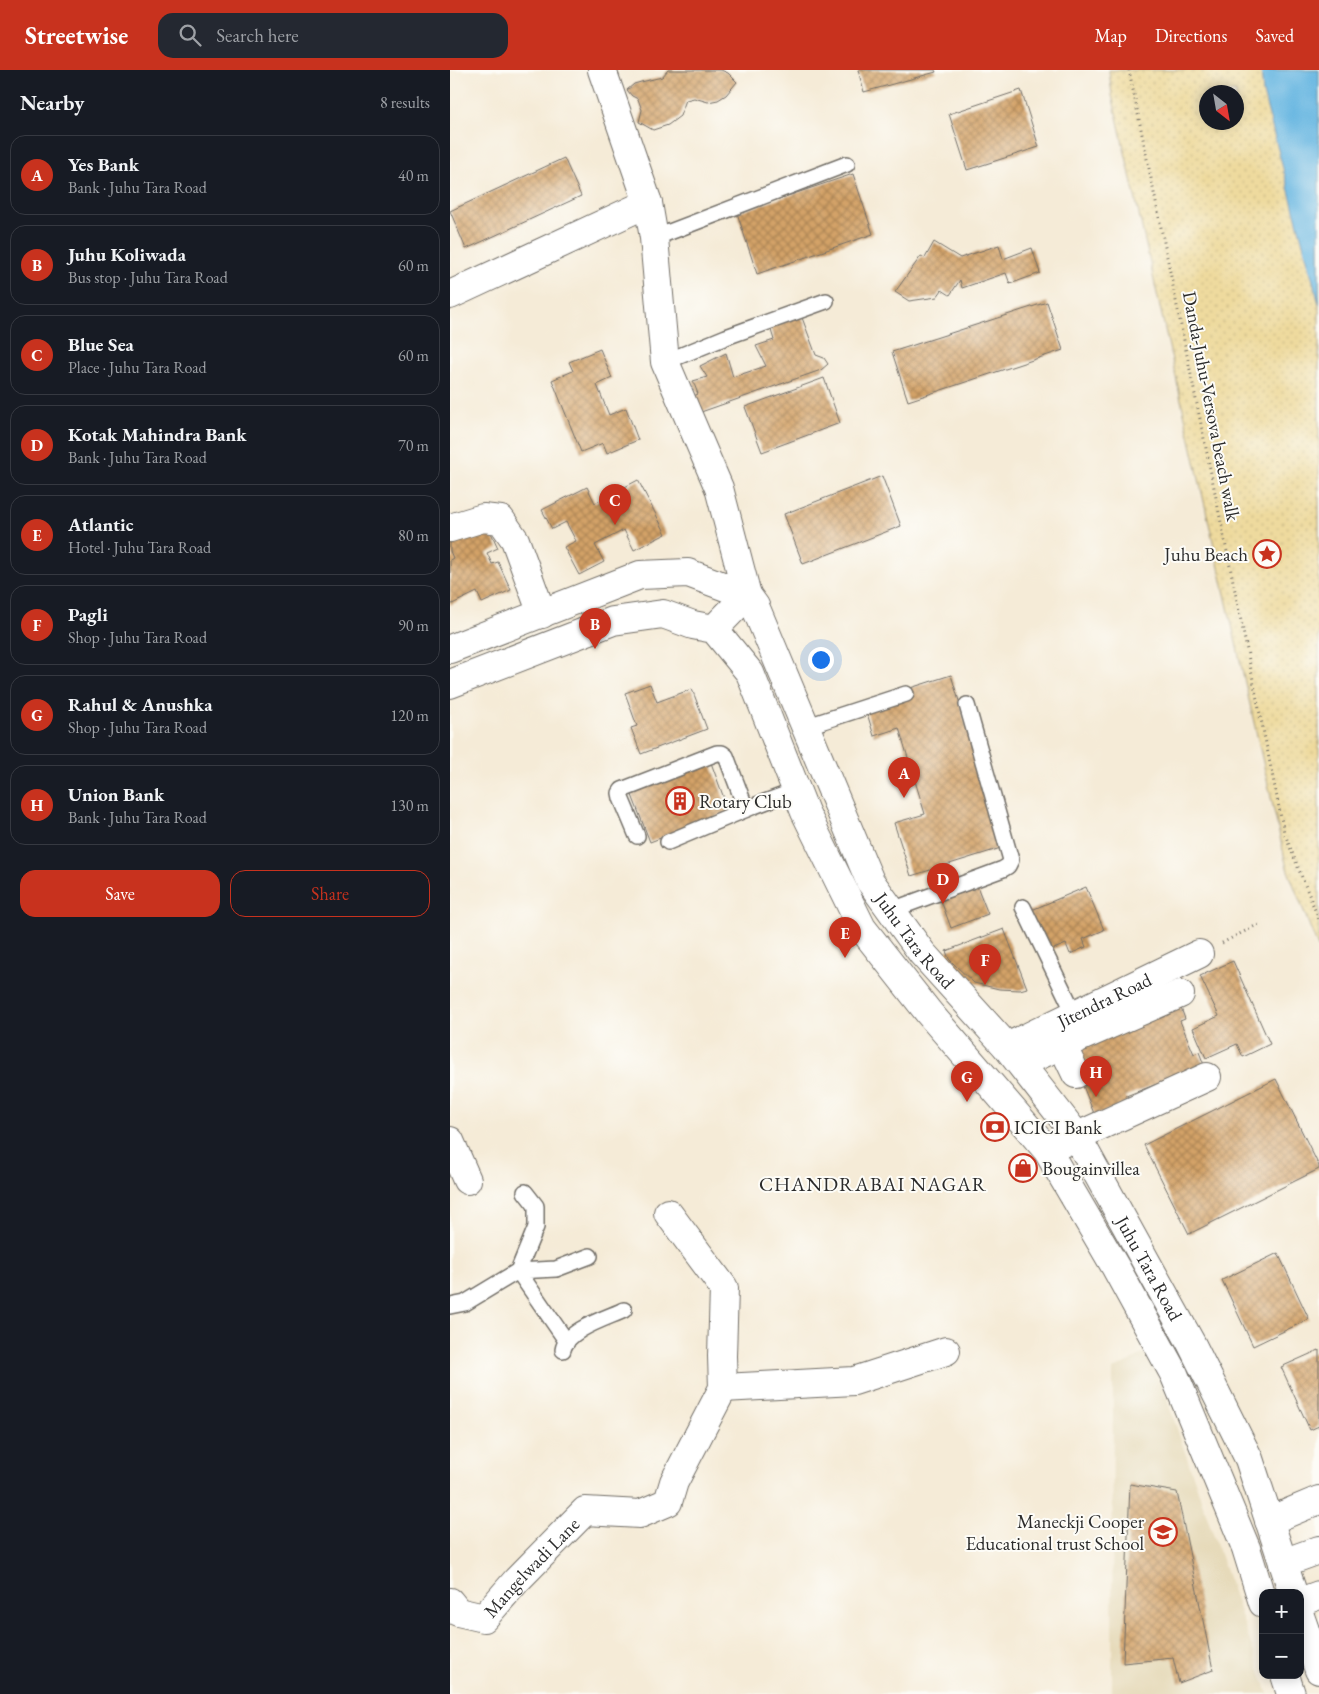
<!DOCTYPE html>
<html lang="en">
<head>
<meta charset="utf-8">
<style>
	:root { --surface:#171b24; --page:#242831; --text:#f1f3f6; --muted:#9ea1a6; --line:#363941; --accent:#c8321e }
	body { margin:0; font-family:"EB Garamond",serif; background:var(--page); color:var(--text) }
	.controls { position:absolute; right:15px; bottom:15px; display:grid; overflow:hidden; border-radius:10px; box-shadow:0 2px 12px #0003 }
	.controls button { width:45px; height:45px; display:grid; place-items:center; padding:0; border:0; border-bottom:1px solid var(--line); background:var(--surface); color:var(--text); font:25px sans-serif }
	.compass { position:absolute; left:749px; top:15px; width:45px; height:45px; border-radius:50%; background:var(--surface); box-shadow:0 2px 12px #0003; rotate:149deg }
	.you { position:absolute; left:370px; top:589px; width:18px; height:18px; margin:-12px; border:4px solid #fff; border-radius:50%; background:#1a73e8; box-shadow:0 0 0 8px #1a73e833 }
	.badge { display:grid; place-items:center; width:32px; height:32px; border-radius:50%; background:var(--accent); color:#fff; font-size:16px; font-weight:700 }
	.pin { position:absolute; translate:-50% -41px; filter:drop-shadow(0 1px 2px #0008) }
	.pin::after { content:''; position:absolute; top:26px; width:18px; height:15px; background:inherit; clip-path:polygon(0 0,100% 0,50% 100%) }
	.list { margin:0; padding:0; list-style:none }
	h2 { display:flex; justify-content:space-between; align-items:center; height:65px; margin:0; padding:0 20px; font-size:21px }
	h2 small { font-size:16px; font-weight:400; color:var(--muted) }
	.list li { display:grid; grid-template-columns:32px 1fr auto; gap:15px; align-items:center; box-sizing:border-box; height:80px; margin:0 10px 10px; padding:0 10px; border:1px solid var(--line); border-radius:15px }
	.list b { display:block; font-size:19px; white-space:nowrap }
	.list p { margin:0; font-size:16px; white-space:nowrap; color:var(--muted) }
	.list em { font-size:16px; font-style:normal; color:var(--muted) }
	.actions { display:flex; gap:10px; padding:15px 20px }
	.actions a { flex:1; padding:11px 0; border:1px solid var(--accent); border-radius:15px; text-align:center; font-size:18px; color:var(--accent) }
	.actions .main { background:var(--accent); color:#fff }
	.icon { flex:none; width:28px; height:28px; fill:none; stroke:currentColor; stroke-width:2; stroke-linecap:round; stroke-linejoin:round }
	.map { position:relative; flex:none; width:869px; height:1624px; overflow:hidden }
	header { display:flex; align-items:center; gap:30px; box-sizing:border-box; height:70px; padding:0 25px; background:var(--accent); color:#fff }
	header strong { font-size:24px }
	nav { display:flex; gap:28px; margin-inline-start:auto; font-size:18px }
	.search { width:350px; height:45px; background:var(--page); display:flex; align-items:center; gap:12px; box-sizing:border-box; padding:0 18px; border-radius:15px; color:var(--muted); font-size:19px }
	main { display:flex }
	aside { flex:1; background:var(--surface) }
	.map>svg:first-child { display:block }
	.built { fill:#e6daba }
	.sand { fill:url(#sand-dots); stroke:#8c8264; fill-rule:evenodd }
	.water { fill:#66b6e1; stroke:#487086 }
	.building { fill:url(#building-cross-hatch) }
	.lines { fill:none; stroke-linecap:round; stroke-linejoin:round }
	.service-casing { stroke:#726e67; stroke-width:18 }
	.minor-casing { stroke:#726e67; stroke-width:30 }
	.secondary-casing { stroke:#726e67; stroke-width:30 }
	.path { stroke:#726e67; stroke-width:3; stroke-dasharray:1 4; stroke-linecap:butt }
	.service { stroke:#fff; stroke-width:15 }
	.minor { stroke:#fff; stroke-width:28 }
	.secondary { stroke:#fff; stroke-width:28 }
	.labels { text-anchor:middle; stroke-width:4; stroke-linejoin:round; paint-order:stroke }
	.street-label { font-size:19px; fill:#2b2b2b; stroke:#fdfcf7 }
	.poi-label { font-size:19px; fill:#2b2b2b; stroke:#fdfcf7; text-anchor:start }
	.neighbourhood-label { font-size:20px; letter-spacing:1px; fill:#2b2b2b; stroke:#fdfcf7 }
</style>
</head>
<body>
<header>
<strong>Streetwise</strong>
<div class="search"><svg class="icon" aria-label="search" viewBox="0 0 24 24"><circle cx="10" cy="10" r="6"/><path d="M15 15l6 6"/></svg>Search here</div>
<nav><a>Map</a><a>Directions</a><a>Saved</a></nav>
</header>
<main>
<aside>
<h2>Nearby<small>8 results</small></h2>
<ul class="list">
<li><span class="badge">A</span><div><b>Yes Bank</b><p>Bank · Juhu Tara Road</p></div><em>40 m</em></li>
<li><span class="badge">B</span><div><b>Juhu Koliwada</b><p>Bus stop · Juhu Tara Road</p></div><em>60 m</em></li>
<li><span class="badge">C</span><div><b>Blue Sea</b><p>Place · Juhu Tara Road</p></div><em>60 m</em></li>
<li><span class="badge">D</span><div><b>Kotak Mahindra Bank</b><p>Bank · Juhu Tara Road</p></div><em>70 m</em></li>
<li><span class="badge">E</span><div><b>Atlantic</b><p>Hotel · Juhu Tara Road</p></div><em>80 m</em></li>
<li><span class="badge">F</span><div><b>Pagli</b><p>Shop · Juhu Tara Road</p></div><em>90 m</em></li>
<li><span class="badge">G</span><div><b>Rahul &amp; Anushka</b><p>Shop · Juhu Tara Road</p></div><em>120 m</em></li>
<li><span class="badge">H</span><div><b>Union Bank</b><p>Bank · Juhu Tara Road</p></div><em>130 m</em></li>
</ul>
<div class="actions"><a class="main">Save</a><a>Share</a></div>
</aside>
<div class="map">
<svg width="869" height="1624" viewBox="0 0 869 1624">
	<defs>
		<pattern id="sand-dots" width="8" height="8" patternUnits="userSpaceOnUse" patternTransform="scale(1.25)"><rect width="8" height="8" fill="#eeda9e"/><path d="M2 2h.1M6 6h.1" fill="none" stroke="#cb8" stroke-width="1.8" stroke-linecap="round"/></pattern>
		<pattern id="building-cross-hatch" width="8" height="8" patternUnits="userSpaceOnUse" patternTransform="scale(1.25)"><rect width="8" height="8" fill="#d3a267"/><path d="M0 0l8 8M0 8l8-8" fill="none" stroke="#ab8455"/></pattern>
	</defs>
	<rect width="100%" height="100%" fill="#fdfcf7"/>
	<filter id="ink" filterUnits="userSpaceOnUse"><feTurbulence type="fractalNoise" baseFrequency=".02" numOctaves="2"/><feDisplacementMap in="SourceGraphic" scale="10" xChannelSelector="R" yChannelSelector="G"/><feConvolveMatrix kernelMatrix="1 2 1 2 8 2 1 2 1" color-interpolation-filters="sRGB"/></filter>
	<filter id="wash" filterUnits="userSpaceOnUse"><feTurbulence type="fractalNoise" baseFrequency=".0096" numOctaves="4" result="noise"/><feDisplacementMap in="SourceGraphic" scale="20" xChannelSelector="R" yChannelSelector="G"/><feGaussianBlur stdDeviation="1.12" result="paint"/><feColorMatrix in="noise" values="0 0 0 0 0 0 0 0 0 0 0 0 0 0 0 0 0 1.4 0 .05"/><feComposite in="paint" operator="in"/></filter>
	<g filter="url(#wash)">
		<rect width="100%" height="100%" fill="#f5ebd7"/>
		<!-- built -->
		<path class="built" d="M 700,1280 L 818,1624 L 662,1624 L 663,1300 Z"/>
		<!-- sand -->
		<path class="sand" d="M 659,0 L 839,0 L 869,169 L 869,880 L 837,798 L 662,25 ZM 756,22 L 786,22 L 786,52 L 756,52 Z"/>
		<!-- water -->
		<path class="water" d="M 811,0 L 869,0 L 869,234 L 813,23 Z"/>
		<g id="blocks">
			<!-- building -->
			<g class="building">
				<path d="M 218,0 L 271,0 L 278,3 L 287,12 L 276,25 L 268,30 L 258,32 L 244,28 L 236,30 L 230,46 L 218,55 L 203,60 L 189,52 L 192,40 L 188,29 L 182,26 L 177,20 L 184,14 L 191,12 L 212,7 Z"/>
				<path d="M 408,0 L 485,0 L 486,2 L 414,22 Z"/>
				<path d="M 571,20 L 589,77 L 517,100 L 499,44 Z"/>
				<path d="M 114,88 L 131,126 L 16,179 L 0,141 Z"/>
				<path d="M 403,104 L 423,164 L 307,204 L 287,143 Z"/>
				<path d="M 484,172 L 510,188 L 549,175 L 553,189 L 582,178 L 590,203 L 560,214 L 556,203 L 512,218 L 510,210 L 500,225 L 492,220 L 487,227 L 459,231 L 445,222 L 471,186 L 475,188 Z"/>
				<path d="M 597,232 L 613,280 L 458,331 L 442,282 Z"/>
				<path d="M 351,245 L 366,285 L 374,288 L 378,294 L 371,300 L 251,342 L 242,327 L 248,324 L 243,311 L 257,307 L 250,296 L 276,283 L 283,307 L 316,296 L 306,276 L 324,270 L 320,257 Z"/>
				<path d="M 150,279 L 162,308 L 147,315 L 159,345 L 176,338 L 188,370 L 157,383 L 153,373 L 131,382 L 102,310 L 123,301 L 119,292 Z"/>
				<path d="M 374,308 L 390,353 L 312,382 L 295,337 Z"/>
				<path d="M 432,406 L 451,456 L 353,494 L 334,444 Z"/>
				<path d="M 188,410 L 216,464 L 184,480 L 174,460 L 145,475 L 154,492 L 129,505 L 114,477 L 126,471 L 116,452 L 102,459 L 92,440 L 137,417 L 145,433 Z"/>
				<path d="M 38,456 L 48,478 L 37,483 L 42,494 L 48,492 L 61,520 L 32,533 L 27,522 L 0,535 L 0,490 L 3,488 L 0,481 L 0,473 Z"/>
				<path d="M 501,605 L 554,777 L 461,806 L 444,753 L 475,744 L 449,658 L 424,666 L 416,640 L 457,619 Z"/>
				<path d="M 200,614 L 207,632 L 242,619 L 257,659 L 191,684 L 181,658 L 187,656 L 175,623 Z"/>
				<path d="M 260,690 L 279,742 L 200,772 L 180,720 Z"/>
				<path d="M 525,811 L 538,844 L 501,858 L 489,825 Z"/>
				<path d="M 636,817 L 654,860 L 633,869 L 636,877 L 620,884 L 616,874 L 599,881 L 577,842 Z"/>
				<path d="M 554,859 L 577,918 L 570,920 L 549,919 L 524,913 L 505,895 L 499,889 L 496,881 Z"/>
				<path d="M 783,891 L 820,974 L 793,987 L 787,974 L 756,988 L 743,958 L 769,946 L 750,906 Z"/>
				<path d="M 728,930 L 735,949 L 730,951 L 744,984 L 749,982 L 756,1000 L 714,1018 L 712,1012 L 676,1026 L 678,1032 L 645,1046 L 617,976 Z"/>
				<path d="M 826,1009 L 869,1096 L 869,1099 L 739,1164 L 694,1075 Z"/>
				<path d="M 828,1183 L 859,1249 L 803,1276 L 772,1210 Z"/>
				<path d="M 869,1280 L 869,1356 L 860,1360 L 831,1297 Z"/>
				<path d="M 680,1414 L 727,1422 L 763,1600 L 729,1613 L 723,1588 L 673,1593 Z"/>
			</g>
		</g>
	</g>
	<g filter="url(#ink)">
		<use href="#blocks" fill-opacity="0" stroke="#726e67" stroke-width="1"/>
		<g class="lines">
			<defs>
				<g id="service">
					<path d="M 204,168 L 397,94"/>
					<path d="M 215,292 L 276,267 L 376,231"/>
					<path d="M 355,657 L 456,624"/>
					<path d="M 187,766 L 171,728 L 170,723 L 172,720 L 267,683 L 272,683 L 276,686 L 296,739"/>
					<path d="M 218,772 L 304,736 L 347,720"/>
					<path d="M 573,837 L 625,945"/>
					<path d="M 442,840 L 553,799 L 558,796 L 561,790 L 517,635"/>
					<path d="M 0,1236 L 15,1233 L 68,1201 L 86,1157 L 86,1136 L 75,1122"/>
					<path d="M 117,1272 L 68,1201 L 106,1199 L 140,1186"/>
					<path d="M 113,1280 C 116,1260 157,1248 174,1240"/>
				</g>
				<g id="minor">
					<path d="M 152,0 L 198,133 L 204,168 L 215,292 L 269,418 L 297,525 L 264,559"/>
					<path d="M 0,225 L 198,133"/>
					<path d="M 0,458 L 33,448 L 51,450 L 65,470 L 92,544"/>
					<path d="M 612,975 L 626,1004"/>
					<path id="s1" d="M 557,977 L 749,884"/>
					<path d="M 571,993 L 730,924"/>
					<path d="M 0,1071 L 17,1110"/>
					<path d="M 597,1080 L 757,1007"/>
					<path d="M 273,1318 L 404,1311 L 496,1281"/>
					<path d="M 819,1451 L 869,1430"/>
					<path d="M 833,1493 L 869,1480"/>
					<path id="s2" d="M 0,1532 L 8,1542 L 34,1548 L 67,1510 L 135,1441 L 190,1444 L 218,1432 L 224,1412 L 273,1318 L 272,1286 L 274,1218 L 218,1143"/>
					<path d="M 850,1532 L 869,1525"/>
				</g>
				<g id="secondary">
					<path id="s3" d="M 0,579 L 190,505 L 238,503 L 297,525 L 305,536 L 420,811 L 472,883 L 557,977 L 626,1065 L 741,1273 L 799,1389 L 843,1523"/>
					<path d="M 0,614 L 163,551 L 213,544 L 243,555 L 264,559 L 300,603 L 355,742 L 412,858 L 479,943 L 597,1080 L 666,1198 L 724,1304 L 796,1478 L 813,1533"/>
					<path d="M 850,1546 L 869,1600"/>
					<path d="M 835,1605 L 841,1624"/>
				</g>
			</defs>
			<!-- service casing -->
			<use href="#service" class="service-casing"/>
			<!-- minor casing -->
			<use href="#minor" class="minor-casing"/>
			<!-- secondary casing -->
			<use href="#secondary" class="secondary-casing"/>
			<!-- path -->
			<g class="path">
				<path d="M 679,0 L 834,762 L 869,850"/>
				<path d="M 772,873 L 809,854"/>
			</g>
			<!-- service -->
			<use href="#service" class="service"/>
			<!-- minor -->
			<use href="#minor" class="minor"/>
			<!-- secondary -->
			<use href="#secondary" class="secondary"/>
		</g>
	</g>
	<!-- icons -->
	<defs>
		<symbol id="sight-ring" viewBox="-11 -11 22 22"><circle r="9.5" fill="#fdfcf7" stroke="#c8321e" stroke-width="1.5"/><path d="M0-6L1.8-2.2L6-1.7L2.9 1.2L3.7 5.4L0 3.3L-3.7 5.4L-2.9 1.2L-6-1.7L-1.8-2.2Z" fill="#c8321e"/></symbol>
		<symbol id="building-ring" viewBox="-11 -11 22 22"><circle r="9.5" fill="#fdfcf7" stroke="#c8321e" stroke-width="1.5"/><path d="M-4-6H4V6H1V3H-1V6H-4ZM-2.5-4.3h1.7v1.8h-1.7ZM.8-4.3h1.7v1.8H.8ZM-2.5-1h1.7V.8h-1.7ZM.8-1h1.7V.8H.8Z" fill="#c8321e"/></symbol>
		<symbol id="bank-ring" viewBox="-11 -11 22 22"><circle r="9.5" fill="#fdfcf7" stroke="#c8321e" stroke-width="1.5"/><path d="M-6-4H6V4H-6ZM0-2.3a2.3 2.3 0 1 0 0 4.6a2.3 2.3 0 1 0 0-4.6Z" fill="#c8321e"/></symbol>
		<symbol id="shop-ring" viewBox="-11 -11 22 22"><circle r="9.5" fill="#fdfcf7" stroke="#c8321e" stroke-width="1.5"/><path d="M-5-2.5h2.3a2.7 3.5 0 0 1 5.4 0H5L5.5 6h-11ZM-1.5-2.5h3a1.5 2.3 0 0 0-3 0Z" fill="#c8321e"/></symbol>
		<symbol id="school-ring" viewBox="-11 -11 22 22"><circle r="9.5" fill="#fdfcf7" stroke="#c8321e" stroke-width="1.5"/><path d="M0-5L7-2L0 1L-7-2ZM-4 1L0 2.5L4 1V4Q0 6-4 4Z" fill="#c8321e"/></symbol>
	</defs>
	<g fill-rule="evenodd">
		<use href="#sight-ring" x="801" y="468" width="32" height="32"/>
		<use href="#building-ring" x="214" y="715" width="32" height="32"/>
		<use href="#bank-ring" x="529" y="1041" width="32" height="32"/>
		<use href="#shop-ring" x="557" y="1082" width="32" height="32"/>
		<use href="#school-ring" x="697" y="1446" width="32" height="32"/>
	</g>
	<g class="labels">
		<!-- street labels -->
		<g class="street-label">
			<text transform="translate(762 336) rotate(79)" y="7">Danda-Juhu-Versova beach walk</text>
			<text dy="7" stroke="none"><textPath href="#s3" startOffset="701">Juhu Tara Road</textPath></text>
			<text dy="7" stroke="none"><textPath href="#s1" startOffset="108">Jitendra Road</textPath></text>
			<text dy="7" stroke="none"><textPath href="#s3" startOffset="1106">Juhu Tara Road</textPath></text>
			<text dy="7" stroke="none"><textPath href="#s2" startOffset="109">Mangelwadi Lane</textPath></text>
		</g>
		<!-- poi labels -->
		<g class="poi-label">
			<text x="798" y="491" text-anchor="end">Juhu Beach</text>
			<text x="249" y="738">Rotary Club</text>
			<text x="564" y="1064">ICICI Bank</text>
			<text x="592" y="1105">Bougainvillea</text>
			<text x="694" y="1458" text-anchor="end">Maneckji Cooper<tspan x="694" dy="22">Educational trust School</tspan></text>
		</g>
		<!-- neighbourhood labels -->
		<g class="neighbourhood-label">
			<text x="423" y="1121">CHANDRABAI NAGAR</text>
		</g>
	</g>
</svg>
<div class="controls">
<button>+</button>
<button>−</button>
</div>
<svg class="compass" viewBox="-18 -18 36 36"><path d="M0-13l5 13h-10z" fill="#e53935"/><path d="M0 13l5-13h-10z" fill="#9ea1a6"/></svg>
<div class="you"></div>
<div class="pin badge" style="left:454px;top:728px">A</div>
<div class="pin badge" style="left:145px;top:579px">B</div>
<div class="pin badge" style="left:165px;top:455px">C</div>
<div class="pin badge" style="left:493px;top:834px">D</div>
<div class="pin badge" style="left:395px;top:888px">E</div>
<div class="pin badge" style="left:535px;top:915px">F</div>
<div class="pin badge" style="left:517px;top:1032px">G</div>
<div class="pin badge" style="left:646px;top:1027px">H</div>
</div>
</main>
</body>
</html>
